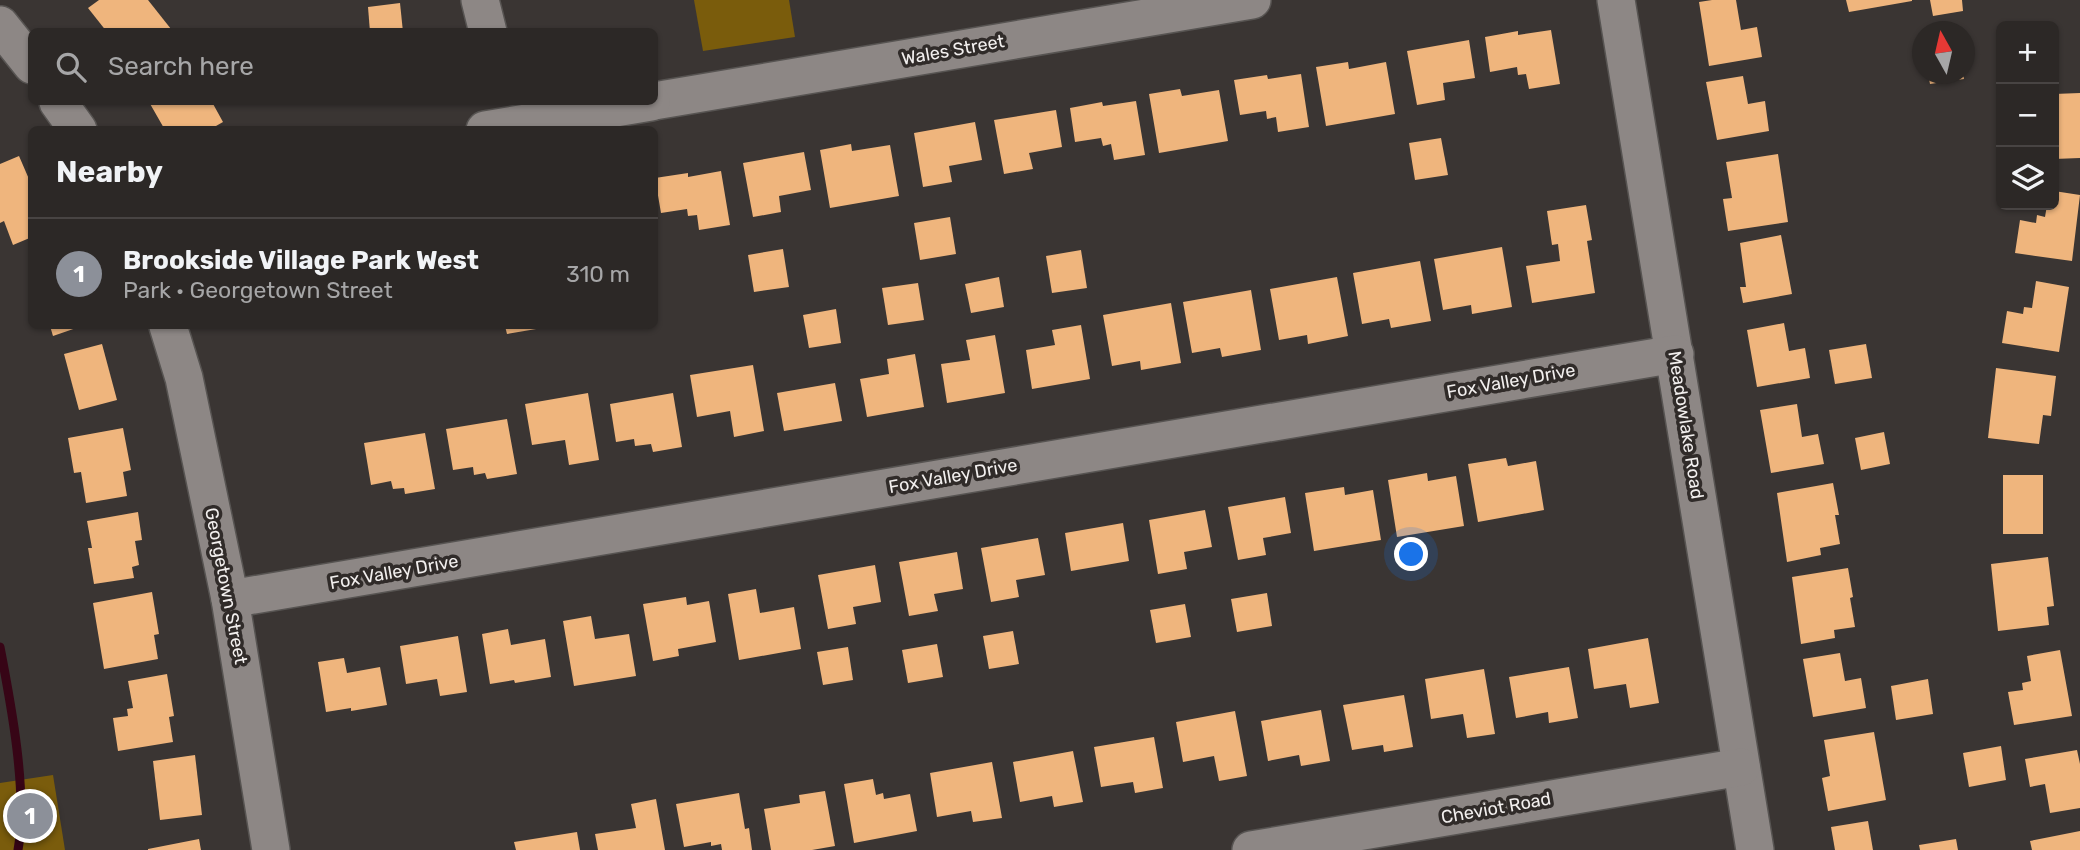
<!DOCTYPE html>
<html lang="en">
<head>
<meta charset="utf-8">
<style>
	:root { --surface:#2c2826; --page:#383432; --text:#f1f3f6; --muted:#a6a6a7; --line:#484443; --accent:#8c9099 }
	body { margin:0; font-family:Rubik,sans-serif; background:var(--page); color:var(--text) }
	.controls { position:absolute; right:21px; top:21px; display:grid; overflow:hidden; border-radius:10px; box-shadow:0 2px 5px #0004 }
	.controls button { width:63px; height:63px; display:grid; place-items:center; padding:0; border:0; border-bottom:2px solid var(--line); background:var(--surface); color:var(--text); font:35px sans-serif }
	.compass { position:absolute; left:1912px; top:21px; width:63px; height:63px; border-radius:50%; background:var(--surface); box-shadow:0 2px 5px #0004; rotate:352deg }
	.you { position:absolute; left:1412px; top:555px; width:24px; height:24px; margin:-18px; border:5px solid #fff; border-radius:50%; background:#1a73e8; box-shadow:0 0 0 10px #1a73e833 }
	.badge { display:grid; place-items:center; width:46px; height:46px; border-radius:50%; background:var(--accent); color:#fff; font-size:23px; font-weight:700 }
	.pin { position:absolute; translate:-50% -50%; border:4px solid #fff; box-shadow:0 2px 7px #0006 }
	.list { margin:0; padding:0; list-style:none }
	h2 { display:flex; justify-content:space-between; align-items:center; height:91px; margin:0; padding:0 28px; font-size:30px }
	h2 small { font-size:23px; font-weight:400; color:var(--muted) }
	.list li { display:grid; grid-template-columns:46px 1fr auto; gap:21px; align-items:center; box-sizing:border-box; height:112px; padding:0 28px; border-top:2px solid var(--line) }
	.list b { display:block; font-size:26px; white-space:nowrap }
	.list p { margin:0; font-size:23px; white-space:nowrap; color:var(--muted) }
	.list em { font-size:23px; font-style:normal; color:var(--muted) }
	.icon { flex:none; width:38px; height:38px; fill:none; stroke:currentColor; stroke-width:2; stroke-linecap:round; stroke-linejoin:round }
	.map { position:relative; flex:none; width:2080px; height:850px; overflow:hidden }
	.search { position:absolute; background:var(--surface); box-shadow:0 2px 5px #0004; left:28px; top:28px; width:630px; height:77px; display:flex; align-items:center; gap:18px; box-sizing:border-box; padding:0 24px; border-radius:10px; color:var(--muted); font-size:26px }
	.panel { position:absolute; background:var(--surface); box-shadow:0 2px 5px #0004; left:28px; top:126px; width:630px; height:203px; border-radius:10px }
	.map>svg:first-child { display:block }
	.green { fill:#7a5c0c }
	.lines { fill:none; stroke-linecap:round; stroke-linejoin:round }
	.stream { stroke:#370516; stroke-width:9 }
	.building { fill:#efb57d }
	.minor-casing { stroke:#575452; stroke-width:40 }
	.minor { stroke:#8d8785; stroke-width:37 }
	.labels { text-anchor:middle; stroke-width:7; stroke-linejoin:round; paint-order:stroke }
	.street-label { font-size:18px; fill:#f2efee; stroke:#302b29 }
</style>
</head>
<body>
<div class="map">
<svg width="2080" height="850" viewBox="0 0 2080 850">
	<rect width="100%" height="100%" fill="#3a3533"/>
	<!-- green -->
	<g class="green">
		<path d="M 694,0 L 789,0 L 795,37 L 703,51 Z"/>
		<path d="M 53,775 L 65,850 L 0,850 L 0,783 Z"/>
	</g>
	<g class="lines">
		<!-- stream -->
		<path class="stream" d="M 0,647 C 11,704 28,793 18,850"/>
	</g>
	<!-- building -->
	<g class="building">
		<path d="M 99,0 L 148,0 L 171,29 L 168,32 L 107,32 L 88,8 Z"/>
		<path d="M 1712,0 L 1736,0 L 1741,30 L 1757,27 L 1762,57 L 1709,66 L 1699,2 Z"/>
		<path d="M 1846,0 L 1912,0 L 1912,1 L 1849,12 Z"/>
		<path d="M 1930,0 L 1962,0 L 1963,11 L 1933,16 Z"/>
		<path d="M 400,3 L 403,32 L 370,32 L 368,7 Z"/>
		<path d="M 1551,30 L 1560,84 L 1529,89 L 1526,74 L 1518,75 L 1517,67 L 1490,72 L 1485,37 L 1518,31 L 1518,35 Z"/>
		<path d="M 1469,40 L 1475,78 L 1443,83 L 1445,100 L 1417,105 L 1407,51 Z"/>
		<path d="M 1348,62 L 1349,69 L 1386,62 L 1395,114 L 1326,126 L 1316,67 Z"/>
		<path d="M 1301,74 L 1309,127 L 1278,132 L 1276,117 L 1267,119 L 1266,111 L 1240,115 L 1234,80 L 1267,75 L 1268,79 Z"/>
		<path d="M 1928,74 L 1963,74 L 1964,79 L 1930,84 Z"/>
		<path d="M 1743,76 L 1748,104 L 1765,101 L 1769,131 L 1717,140 L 1706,82 Z"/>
		<path d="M 1180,89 L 1182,96 L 1219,90 L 1228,141 L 1159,153 L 1149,94 Z"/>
		<path d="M 2080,93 L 2080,158 L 2054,159 L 2054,94 Z"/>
		<path d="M 1136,101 L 1145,155 L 1114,160 L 1111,144 L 1103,146 L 1101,138 L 1075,142 L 1070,108 L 1102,102 L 1103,106 Z"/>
		<path d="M 149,102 L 192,102 L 193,104 L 212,102 L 223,122 L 209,130 L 165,130 Z"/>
		<path d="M 1056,110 L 1062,147 L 1029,153 L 1033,169 L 1004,174 L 994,120 Z"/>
		<path d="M 975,122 L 982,160 L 949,166 L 952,182 L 923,187 L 914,133 Z"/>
		<path d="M 1441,138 L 1448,175 L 1415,180 L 1409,143 Z"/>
		<path d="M 851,144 L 852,151 L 890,145 L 899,196 L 830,208 L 820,150 Z"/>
		<path d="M 804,152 L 811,190 L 779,196 L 781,212 L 753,217 L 743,163 Z"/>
		<path d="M 1778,154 L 1788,222 L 1728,231 L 1723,199 L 1732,198 L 1726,162 Z"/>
		<path d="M 19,156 L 32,186 L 32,237 L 13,245 L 4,221 L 0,223 L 0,164 Z"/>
		<path d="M 721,171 L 730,225 L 699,230 L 697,215 L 688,216 L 687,209 L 661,213 L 655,178 L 688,173 L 688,177 Z"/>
		<path d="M 2054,191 L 2080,195 L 2072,261 L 2015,253 L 2020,220 L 2036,223 L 2037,215 L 2045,217 L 2047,205 L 2054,205 Z"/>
		<path d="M 1586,205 L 1592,240 L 1587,241 L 1595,293 L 1532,303 L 1526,266 L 1560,261 L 1558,244 L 1552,245 L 1547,211 Z"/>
		<path d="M 950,217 L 956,254 L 920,260 L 914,223 Z"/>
		<path d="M 1781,235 L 1792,294 L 1743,303 L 1740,287 L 1746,287 L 1740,243 Z"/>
		<path d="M 1502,247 L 1512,307 L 1472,314 L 1471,305 L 1443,310 L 1434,259 Z"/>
		<path d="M 783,249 L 789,287 L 754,292 L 748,255 Z"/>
		<path d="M 1081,250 L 1087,288 L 1052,293 L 1046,256 Z"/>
		<path d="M 1420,261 L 1431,321 L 1391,328 L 1389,319 L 1362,324 L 1353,273 Z"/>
		<path d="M 999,277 L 1004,307 L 971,313 L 965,284 Z"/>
		<path d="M 1337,277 L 1348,336 L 1308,344 L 1307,335 L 1279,340 L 1270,289 Z"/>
		<path d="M 2036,281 L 2069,287 L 2059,352 L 2002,343 L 2007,311 L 2023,314 L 2024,307 L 2032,308 Z"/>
		<path d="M 918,283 L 924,320 L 888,325 L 882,288 Z"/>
		<path d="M 1251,290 L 1261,350 L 1222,357 L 1220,348 L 1192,353 L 1183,302 Z"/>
		<path d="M 1171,303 L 1181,363 L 1141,370 L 1140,361 L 1112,366 L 1103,315 Z"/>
		<path d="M 836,309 L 841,343 L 809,348 L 803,315 Z"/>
		<path d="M 1784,323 L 1789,351 L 1805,348 L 1810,378 L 1757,387 L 1747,330 Z"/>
		<path d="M 1081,325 L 1090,379 L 1032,389 L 1026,350 L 1055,345 L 1052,330 Z"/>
		<path d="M 50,326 L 82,326 L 53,336 Z"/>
		<path d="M 505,326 L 541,326 L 542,328 L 507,334 Z"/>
		<path d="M 995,335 L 1005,393 L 947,403 L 941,364 L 970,360 L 966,340 Z"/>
		<path d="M 102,344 L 117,400 L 79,410 L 64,354 Z"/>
		<path d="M 1866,344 L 1872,378 L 1835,384 L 1829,350 Z"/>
		<path d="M 915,354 L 924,407 L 867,417 L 860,379 L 889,374 L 887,359 Z"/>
		<path d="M 753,365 L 764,431 L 734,437 L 730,411 L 697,417 L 690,375 Z"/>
		<path d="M 1996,368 L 2056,376 L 2051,416 L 2043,415 L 2039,444 L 1988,438 Z"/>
		<path d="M 835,383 L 842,421 L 784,431 L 777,393 Z"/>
		<path d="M 588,393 L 599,460 L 569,465 L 565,440 L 532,445 L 525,404 Z"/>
		<path d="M 673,393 L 682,447 L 653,452 L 651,444 L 635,446 L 634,439 L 616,442 L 610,404 Z"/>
		<path d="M 1797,404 L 1802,437 L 1818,434 L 1824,464 L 1771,473 L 1760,410 Z"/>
		<path d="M 507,419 L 517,474 L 487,479 L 485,473 L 474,475 L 473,467 L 453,470 L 446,429 Z"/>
		<path d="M 123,428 L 131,470 L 123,472 L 127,496 L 86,503 L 81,472 L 74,473 L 68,438 Z"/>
		<path d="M 1884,432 L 1890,464 L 1861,470 L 1855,438 Z"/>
		<path d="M 425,433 L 435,489 L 405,494 L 404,488 L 393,489 L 391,481 L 371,485 L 364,443 Z"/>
		<path d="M 1506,458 L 1508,466 L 1536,461 L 1544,510 L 1478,522 L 1468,464 Z"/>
		<path d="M 1427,473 L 1428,481 L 1456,476 L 1464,526 L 1397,537 L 1388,480 Z"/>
		<rect x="2003" y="475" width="40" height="59"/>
		<path d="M 1833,483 L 1839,515 L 1835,515 L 1840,544 L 1820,548 L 1821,555 L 1787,562 L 1777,493 Z"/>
		<path d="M 1344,487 L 1345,495 L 1373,490 L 1381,540 L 1314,551 L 1305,493 Z"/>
		<path d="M 1285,497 L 1291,533 L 1263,538 L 1266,555 L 1238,560 L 1228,507 Z"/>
		<path d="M 1205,510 L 1212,547 L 1184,552 L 1187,569 L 1158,574 L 1149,520 Z"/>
		<path d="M 138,512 L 142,540 L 135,541 L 139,565 L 132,567 L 134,578 L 94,584 L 88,548 L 92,548 L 87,521 Z"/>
		<path d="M 1123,523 L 1129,561 L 1071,571 L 1065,533 Z"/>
		<path d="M 1038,538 L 1045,575 L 1016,580 L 1019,597 L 991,602 L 981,548 Z"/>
		<path d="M 957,552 L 963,589 L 934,594 L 938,611 L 909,616 L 899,562 Z"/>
		<path d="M 2048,557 L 2054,606 L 2047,607 L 2049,625 L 1998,631 L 1991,564 Z"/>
		<path d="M 875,565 L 881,602 L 853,607 L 856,624 L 828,629 L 818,575 Z"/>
		<path d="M 1848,568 L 1853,597 L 1850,598 L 1855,627 L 1834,630 L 1835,638 L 1801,644 L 1792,577 Z"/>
		<path d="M 756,589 L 760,613 L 794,607 L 801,649 L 739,660 L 728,594 Z"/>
		<path d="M 152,592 L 159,634 L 154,635 L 158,659 L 104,669 L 93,603 Z"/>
		<path d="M 1267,593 L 1272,626 L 1237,632 L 1231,599 Z"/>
		<path d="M 686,597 L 687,605 L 709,601 L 716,642 L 678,649 L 679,656 L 653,661 L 643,604 Z"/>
		<path d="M 1185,604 L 1191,637 L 1156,643 L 1150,610 Z"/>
		<path d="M 591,616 L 595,639 L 629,634 L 636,676 L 574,686 L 563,621 Z"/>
		<path d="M 508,629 L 511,645 L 545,639 L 551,677 L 515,683 L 514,680 L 490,684 L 482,634 Z"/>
		<path d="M 1013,631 L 1019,664 L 989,669 L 983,636 Z"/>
		<path d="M 458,636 L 467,692 L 440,696 L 437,679 L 406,684 L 400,646 Z"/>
		<path d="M 1648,638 L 1659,703 L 1630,708 L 1626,684 L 1594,689 L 1588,649 Z"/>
		<path d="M 937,644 L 943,677 L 908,683 L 902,650 Z"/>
		<path d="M 848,647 L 853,680 L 823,685 L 817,652 Z"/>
		<path d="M 2060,650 L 2072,716 L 2014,725 L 2008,692 L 2023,690 L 2022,683 L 2031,681 L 2027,656 Z"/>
		<path d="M 1840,653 L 1845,681 L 1861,678 L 1866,708 L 1813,717 L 1803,659 Z"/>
		<path d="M 344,658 L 347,673 L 380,667 L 387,705 L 351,711 L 351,708 L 326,712 L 318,662 Z"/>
		<path d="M 1569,667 L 1578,718 L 1549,723 L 1548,712 L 1516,718 L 1509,677 Z"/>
		<path d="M 1484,669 L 1495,734 L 1467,738 L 1463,714 L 1431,719 L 1425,679 Z"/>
		<path d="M 167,674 L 174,716 L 169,717 L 173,742 L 118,751 L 113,718 L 128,716 L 127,709 L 133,708 L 128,681 Z"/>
		<path d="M 1928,679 L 1933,714 L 1896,720 L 1891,686 Z"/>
		<path d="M 1404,695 L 1413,747 L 1384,752 L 1383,745 L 1352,750 L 1343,705 Z"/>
		<path d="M 1321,710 L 1330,761 L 1301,766 L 1299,755 L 1268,761 L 1261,721 Z"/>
		<path d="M 1235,711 L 1247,776 L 1219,781 L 1214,756 L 1183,762 L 1176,722 Z"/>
		<path d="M 1874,732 L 1886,800 L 1828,811 L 1822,778 L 1830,776 L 1824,740 Z"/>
		<path d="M 1154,737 L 1163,788 L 1135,793 L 1133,782 L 1101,787 L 1094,747 Z"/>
		<path d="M 2001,746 L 2006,780 L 1969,787 L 1963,753 Z"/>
		<path d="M 2077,750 L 2080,764 L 2080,808 L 2050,813 L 2045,784 L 2030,787 L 2025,759 Z"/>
		<path d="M 1073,751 L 1083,802 L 1054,807 L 1052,796 L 1020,802 L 1013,762 Z"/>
		<path d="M 195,755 L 202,815 L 160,820 L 153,761 Z"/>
		<path d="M 992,762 L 1002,818 L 973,822 L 971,811 L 937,817 L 930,773 Z"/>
		<path d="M 873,779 L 876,795 L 883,793 L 884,799 L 910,794 L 917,831 L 854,843 L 844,784 Z"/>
		<path d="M 825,791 L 835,846 L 812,850 L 771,850 L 764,809 L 800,803 L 799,795 Z"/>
		<path d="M 739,793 L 745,829 L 749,828 L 752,850 L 722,850 L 721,844 L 711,846 L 711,842 L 684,847 L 676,804 Z"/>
		<path d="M 656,799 L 665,850 L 598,850 L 595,834 L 636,828 L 631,804 Z"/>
		<path d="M 1868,821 L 1873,850 L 1835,850 L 1831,827 Z"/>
		<path d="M 2080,831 L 2080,850 L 2032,850 L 2030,841 Z"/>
		<path d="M 577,832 L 580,850 L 516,850 L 514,842 Z"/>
		<path d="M 199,839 L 201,850 L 148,850 L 148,849 Z"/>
		<path d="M 1956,839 L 1958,850 L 1920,850 L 1919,845 Z"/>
	</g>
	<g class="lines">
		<defs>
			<g id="minor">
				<path d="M 480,0 L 488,32"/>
				<path d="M 1616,0 L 1755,850"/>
				<path d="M 0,25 L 32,65"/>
				<path d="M 654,101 L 1252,0"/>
				<path d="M 58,102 L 78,130"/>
				<path d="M 485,130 L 651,102"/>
				<path d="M 168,326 L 184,378 L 230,599 L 271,850"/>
				<path d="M 230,599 L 1675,354"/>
				<path d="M 1251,850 L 1741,767"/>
			</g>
		</defs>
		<!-- minor casing -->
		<use href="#minor" class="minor-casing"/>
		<!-- minor -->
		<use href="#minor" class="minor"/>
	</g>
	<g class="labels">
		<!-- street labels -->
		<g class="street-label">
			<text transform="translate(953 50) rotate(-10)" y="6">Wales Street</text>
			<text transform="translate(1511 381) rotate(-10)" y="6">Fox Valley Drive</text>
			<text transform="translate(1686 425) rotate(81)" y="6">Meadowlake Road</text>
			<text transform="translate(953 476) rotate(-10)" y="6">Fox Valley Drive</text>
			<text transform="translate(394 572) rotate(-10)" y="6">Fox Valley Drive</text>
			<text transform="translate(226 586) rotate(79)" y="6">Georgetown Street</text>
			<text transform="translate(1496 808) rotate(-10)" y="6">Cheviot Road</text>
		</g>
	</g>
</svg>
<div class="controls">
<button>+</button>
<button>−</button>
<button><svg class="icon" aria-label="layers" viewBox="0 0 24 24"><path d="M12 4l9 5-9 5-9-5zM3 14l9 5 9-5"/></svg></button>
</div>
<svg class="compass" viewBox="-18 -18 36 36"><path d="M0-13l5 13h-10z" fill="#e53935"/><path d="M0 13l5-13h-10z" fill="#a6a6a7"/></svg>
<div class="you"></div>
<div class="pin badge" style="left:30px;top:816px">1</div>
<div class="search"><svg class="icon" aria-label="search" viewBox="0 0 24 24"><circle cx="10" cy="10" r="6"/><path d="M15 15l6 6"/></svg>Search here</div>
<section class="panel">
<h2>Nearby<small></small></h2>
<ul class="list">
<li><span class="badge">1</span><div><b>Brookside Village Park West</b><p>Park · Georgetown Street</p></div><em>310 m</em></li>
</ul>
</section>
</div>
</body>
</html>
